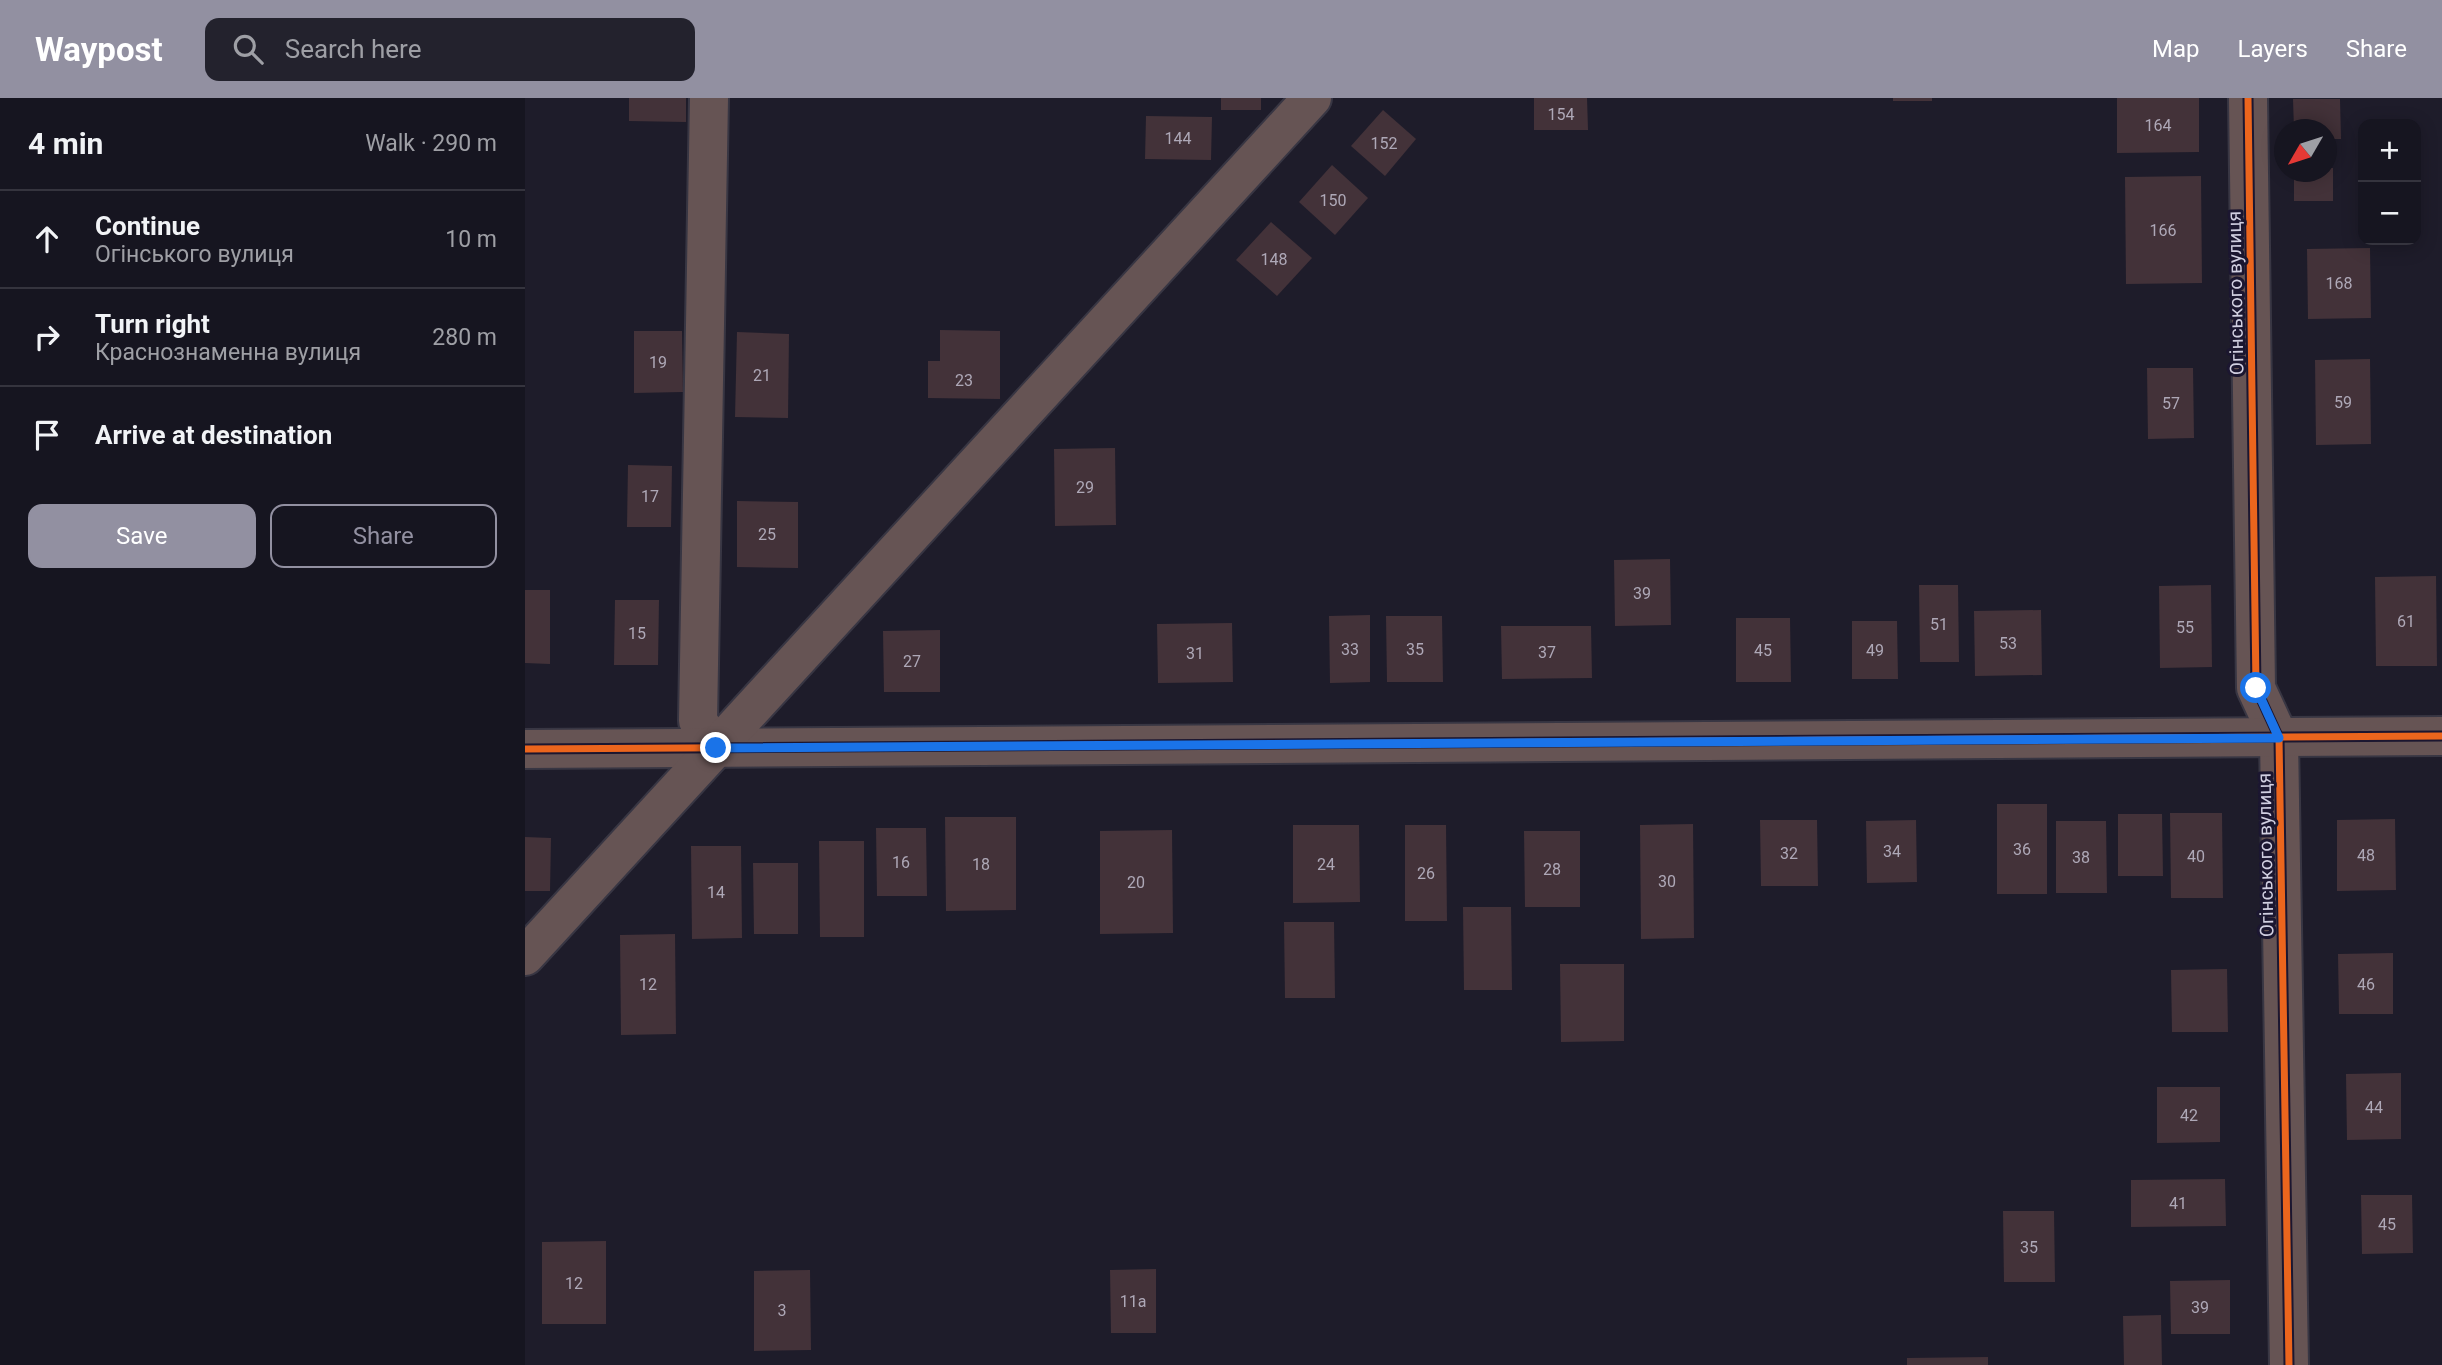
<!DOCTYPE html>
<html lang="en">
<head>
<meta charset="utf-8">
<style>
	:root { --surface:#161520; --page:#23222d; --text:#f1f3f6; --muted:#9e9fa5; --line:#35343e; --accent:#9290a1 }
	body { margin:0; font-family:Roboto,sans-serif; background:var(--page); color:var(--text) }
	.controls { position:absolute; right:21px; top:21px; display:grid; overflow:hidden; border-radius:14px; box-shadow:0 4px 18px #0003 }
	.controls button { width:63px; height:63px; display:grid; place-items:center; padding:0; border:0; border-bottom:2px solid var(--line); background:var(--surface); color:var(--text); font:35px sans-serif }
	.compass { position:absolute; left:1749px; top:21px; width:63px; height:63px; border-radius:50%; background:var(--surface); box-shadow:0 4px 18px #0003; rotate:231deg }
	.stop { position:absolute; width:21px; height:21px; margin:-16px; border:5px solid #1a73e8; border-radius:50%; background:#fff }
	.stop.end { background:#1a73e8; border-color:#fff; box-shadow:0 2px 7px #0008 }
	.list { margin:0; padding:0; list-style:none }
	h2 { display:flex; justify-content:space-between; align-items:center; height:91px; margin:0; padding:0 28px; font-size:30px }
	h2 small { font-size:23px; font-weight:400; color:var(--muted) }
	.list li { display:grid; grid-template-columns:46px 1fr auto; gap:21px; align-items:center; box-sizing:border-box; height:98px; padding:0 28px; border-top:2px solid var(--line) }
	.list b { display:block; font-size:26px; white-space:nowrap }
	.list p { margin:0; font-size:23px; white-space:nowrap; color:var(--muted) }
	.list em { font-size:23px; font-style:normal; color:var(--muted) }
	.actions { display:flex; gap:14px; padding:21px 28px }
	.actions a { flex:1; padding:16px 0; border:2px solid var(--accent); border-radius:14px; text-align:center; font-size:24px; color:var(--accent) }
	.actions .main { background:var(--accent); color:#fff }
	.icon { flex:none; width:38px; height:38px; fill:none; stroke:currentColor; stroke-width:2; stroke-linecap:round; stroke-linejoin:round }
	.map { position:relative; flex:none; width:1917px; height:1267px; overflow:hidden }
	header { display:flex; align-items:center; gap:42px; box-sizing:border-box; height:98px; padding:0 35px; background:var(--accent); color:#fff }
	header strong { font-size:33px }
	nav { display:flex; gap:38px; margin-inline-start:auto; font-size:24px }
	.search { width:490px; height:63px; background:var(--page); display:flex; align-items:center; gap:18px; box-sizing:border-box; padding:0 24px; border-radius:14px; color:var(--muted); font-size:26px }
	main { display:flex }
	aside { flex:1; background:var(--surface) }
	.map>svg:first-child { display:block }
	.building { fill:#433239 }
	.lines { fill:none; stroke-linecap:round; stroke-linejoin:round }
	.minor-casing { stroke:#383643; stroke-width:42 }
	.minor { stroke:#665454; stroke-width:38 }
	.cycleway-casing { stroke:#1b1630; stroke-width:11 }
	.cycleway { stroke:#eb651d; stroke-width:7 }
	.route { stroke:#1a73e8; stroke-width:9 }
	.labels { text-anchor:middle; stroke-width:6; stroke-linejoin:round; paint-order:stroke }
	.number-label { font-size:16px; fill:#aea8b7 }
	.street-label { font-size:19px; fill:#d1cfe1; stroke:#1b1630 }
</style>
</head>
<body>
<header>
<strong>Waypost</strong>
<div class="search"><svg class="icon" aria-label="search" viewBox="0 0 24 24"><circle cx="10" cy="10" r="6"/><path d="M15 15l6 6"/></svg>Search here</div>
<nav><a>Map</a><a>Layers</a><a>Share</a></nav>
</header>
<main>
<aside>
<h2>4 min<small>Walk · 290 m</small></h2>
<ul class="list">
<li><svg class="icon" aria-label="ahead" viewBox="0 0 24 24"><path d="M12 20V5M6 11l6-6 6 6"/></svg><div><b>Continue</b><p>Огінського вулиця</p></div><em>10 m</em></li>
<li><svg class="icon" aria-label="right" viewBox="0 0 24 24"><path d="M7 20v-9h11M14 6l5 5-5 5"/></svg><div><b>Turn right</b><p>Краснознаменна вулиця</p></div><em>280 m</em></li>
<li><svg class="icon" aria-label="arrive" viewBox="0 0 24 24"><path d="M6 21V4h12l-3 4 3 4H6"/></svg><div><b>Arrive at destination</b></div></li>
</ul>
<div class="actions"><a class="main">Save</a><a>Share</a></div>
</aside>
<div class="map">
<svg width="1917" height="1267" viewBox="0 0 1917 1267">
	<rect width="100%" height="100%" fill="#1e1c2a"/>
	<!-- building -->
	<g class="building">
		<path d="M 104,0 L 161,0 L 161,24 L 104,23 Z"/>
		<rect x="696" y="0" width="40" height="12"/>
		<path d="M 1009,0 L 1062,0 L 1063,32 L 1009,32 Z"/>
		<rect x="1368" y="0" width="39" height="3"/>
		<path d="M 1592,0 L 1674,0 L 1674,54 L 1592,55 Z"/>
		<path d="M 1768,1 L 1815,1 L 1816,41 L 1801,41 L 1801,32 L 1769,32 Z"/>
		<path d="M 858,12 L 891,41 L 860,78 L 826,48 Z"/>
		<path d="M 621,18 L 687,19 L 686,62 L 620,61 Z"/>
		<path d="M 807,67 L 843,100 L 810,137 L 774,104 Z"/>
		<path d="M 1801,70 L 1808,70 L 1808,103 L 1769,103 L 1769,74 L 1801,74 Z"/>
		<path d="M 1676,78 L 1677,185 L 1601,186 L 1600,79 Z"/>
		<path d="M 746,124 L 787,160 L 752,198 L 711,162 Z"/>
		<path d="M 1845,150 L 1846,220 L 1783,221 L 1782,151 Z"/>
		<path d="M 415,232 L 475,233 L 475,301 L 403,300 L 403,263 L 415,263 Z"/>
		<path d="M 109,233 L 157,233 L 158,294 L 109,295 Z"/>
		<path d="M 212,234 L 264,236 L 263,320 L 210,319 Z"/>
		<path d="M 1845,261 L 1846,346 L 1791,347 L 1790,262 Z"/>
		<path d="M 1622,270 L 1668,270 L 1669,340 L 1623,341 Z"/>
		<path d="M 590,350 L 591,427 L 530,428 L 529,351 Z"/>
		<path d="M 103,367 L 147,368 L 146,429 L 102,429 Z"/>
		<path d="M 212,403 L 273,404 L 273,470 L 212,469 Z"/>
		<path d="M 1145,461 L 1146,527 L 1090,528 L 1089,462 Z"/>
		<path d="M 1911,478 L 1912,568 L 1851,568 L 1850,479 Z"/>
		<path d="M 1394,487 L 1433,487 L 1434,564 L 1395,564 Z"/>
		<path d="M 1686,487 L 1687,569 L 1635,570 L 1634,488 Z"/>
		<path d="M 0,492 L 25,492 L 25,566 L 0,565 Z"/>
		<path d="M 90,502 L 134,502 L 133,567 L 89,567 Z"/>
		<path d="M 1516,512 L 1517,577 L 1450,578 L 1449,513 Z"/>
		<path d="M 845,517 L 845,584 L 805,585 L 804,518 Z"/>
		<path d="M 861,518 L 917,518 L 918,584 L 862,584 Z"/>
		<path d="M 1211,520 L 1265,520 L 1266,584 L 1211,584 Z"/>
		<path d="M 1327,523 L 1372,523 L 1373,581 L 1327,581 Z"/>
		<path d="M 707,525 L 708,584 L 633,585 L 632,526 Z"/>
		<path d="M 976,528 L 1066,528 L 1067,580 L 977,581 Z"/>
		<path d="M 415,532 L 415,594 L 359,594 L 358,533 Z"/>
		<rect x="1472" y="706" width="50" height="90"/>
		<path d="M 1645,715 L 1697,715 L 1698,800 L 1646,800 Z"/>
		<path d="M 1593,716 L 1637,716 L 1638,778 L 1593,778 Z"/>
		<path d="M 420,719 L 491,719 L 491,812 L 421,813 Z"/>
		<path d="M 1870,721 L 1871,792 L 1812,793 L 1812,722 Z"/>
		<path d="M 1235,722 L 1292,722 L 1293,788 L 1236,788 Z"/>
		<path d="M 1391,722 L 1392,784 L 1342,785 L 1341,723 Z"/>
		<path d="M 1531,723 L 1581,723 L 1582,795 L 1531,795 Z"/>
		<path d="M 1168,726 L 1169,840 L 1116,841 L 1115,727 Z"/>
		<path d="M 768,727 L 834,727 L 835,804 L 768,805 Z"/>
		<path d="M 880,727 L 921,727 L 922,823 L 880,823 Z"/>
		<path d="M 351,730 L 401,730 L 402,798 L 352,798 Z"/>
		<path d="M 647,732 L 648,835 L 575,836 L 575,733 Z"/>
		<path d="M 999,733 L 1055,733 L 1055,809 L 1000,809 Z"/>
		<path d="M 0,739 L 26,740 L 25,793 L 0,793 Z"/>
		<path d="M 294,743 L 339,743 L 339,839 L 295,839 Z"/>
		<path d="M 166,748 L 216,748 L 217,840 L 167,841 Z"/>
		<path d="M 228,765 L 273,765 L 273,836 L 229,836 Z"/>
		<path d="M 938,809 L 986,809 L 987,892 L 939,892 Z"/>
		<path d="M 759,824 L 809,824 L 810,900 L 760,900 Z"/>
		<path d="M 150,836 L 151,936 L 96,937 L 95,837 Z"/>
		<path d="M 1868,855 L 1868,916 L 1814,916 L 1813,856 Z"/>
		<path d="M 1035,866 L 1099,866 L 1099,943 L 1036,944 Z"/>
		<path d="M 1702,871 L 1703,934 L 1647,934 L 1646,872 Z"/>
		<path d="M 1876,975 L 1876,1041 L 1822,1042 L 1821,976 Z"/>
		<path d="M 1632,989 L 1695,989 L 1695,1044 L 1632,1045 Z"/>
		<path d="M 1700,1081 L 1701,1128 L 1606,1129 L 1606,1082 Z"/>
		<path d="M 1836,1097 L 1887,1097 L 1888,1155 L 1837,1156 Z"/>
		<path d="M 1478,1113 L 1529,1113 L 1530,1184 L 1479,1184 Z"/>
		<path d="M 81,1143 L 81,1226 L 17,1226 L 17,1144 Z"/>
		<path d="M 631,1171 L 631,1235 L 586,1235 L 585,1172 Z"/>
		<path d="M 285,1172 L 286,1252 L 229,1253 L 229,1173 Z"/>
		<path d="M 1705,1182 L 1705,1236 L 1646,1236 L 1645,1183 Z"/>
		<path d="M 1636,1217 L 1637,1267 L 1599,1267 L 1598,1218 Z"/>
		<path d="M 1463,1259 L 1463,1267 L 1382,1267 L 1382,1260 Z"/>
	</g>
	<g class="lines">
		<defs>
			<g id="minor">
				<path d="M 184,0 L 173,623 L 191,650"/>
				<path d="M 1723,0 L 1731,590 L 1754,640 L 1764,1267"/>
				<path d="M 0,651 L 1917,638"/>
				<path d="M 0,858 L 787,0"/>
			</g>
		</defs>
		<!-- minor casing -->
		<use href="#minor" class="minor-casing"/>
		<!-- minor -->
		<use href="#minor" class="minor"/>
		<defs>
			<g id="cycleway">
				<path d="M 1723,0 L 1731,590 L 1754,640 L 1764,1267"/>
				<path d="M 0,651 L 1917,638"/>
			</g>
		</defs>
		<!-- cycleway casing -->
		<use href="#cycleway" class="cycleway-casing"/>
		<!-- cycleway -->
		<use href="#cycleway" class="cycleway"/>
	</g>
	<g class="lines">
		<!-- route -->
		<path class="route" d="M 191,650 L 1754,640 L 1731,590"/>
	</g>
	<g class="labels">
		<!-- number labels -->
		<g class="number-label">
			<text x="1036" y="22">154</text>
			<text x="1633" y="33">164</text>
			<text x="653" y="46">144</text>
			<text x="859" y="51">152</text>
			<text x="808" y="108">150</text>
			<text x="1638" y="138">166</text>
			<text x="749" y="167">148</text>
			<text x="1814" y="191">168</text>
			<text x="133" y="270">19</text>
			<text x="237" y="283">21</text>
			<text x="439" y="288">23</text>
			<text x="1818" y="310">59</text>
			<text x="1646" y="311">57</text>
			<text x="560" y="395">29</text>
			<text x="125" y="404">17</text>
			<text x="242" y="442">25</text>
			<text x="1117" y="501">39</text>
			<text x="1881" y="529">61</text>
			<text x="1414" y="532">51</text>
			<text x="1660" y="535">55</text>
			<text x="112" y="541">15</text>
			<text x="1483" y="551">53</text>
			<text x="825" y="557">33</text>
			<text x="890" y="557">35</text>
			<text x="1238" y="558">45</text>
			<text x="1350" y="558">49</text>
			<text x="1022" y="560">37</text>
			<text x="670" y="561">31</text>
			<text x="387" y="569">27</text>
			<text x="1497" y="757">36</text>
			<text x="1367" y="759">34</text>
			<text x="1264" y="761">32</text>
			<text x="1841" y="763">48</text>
			<text x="1671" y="764">40</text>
			<text x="1556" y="765">38</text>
			<text x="376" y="770">16</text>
			<text x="456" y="772">18</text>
			<text x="801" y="772">24</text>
			<text x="1027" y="777">28</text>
			<text x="901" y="781">26</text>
			<text x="1142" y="789">30</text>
			<text x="611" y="790">20</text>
			<text x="191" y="800">14</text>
			<text x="123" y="892">12</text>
			<text x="1841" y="892">46</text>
			<text x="1849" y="1015">44</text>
			<text x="1664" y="1023">42</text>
			<text x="1653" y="1111">41</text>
			<text x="1862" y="1132">45</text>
			<text x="1504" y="1155">35</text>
			<text x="49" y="1191">12</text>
			<text x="608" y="1209">11а</text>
			<text x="1675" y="1215">39</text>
			<text x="257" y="1218">3</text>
		</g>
		<!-- street labels -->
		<g class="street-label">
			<text transform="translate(1710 195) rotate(-91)" y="7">Огінського вулиця</text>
			<text transform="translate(1740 757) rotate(-91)" y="7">Огінського вулиця</text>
		</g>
	</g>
</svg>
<div class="controls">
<button>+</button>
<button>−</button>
</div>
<svg class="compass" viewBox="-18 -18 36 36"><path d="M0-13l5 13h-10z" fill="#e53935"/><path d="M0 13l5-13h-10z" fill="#9e9fa5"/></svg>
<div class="stop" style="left:1731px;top:590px"></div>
<div class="stop end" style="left:191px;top:650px"></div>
</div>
</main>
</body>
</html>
